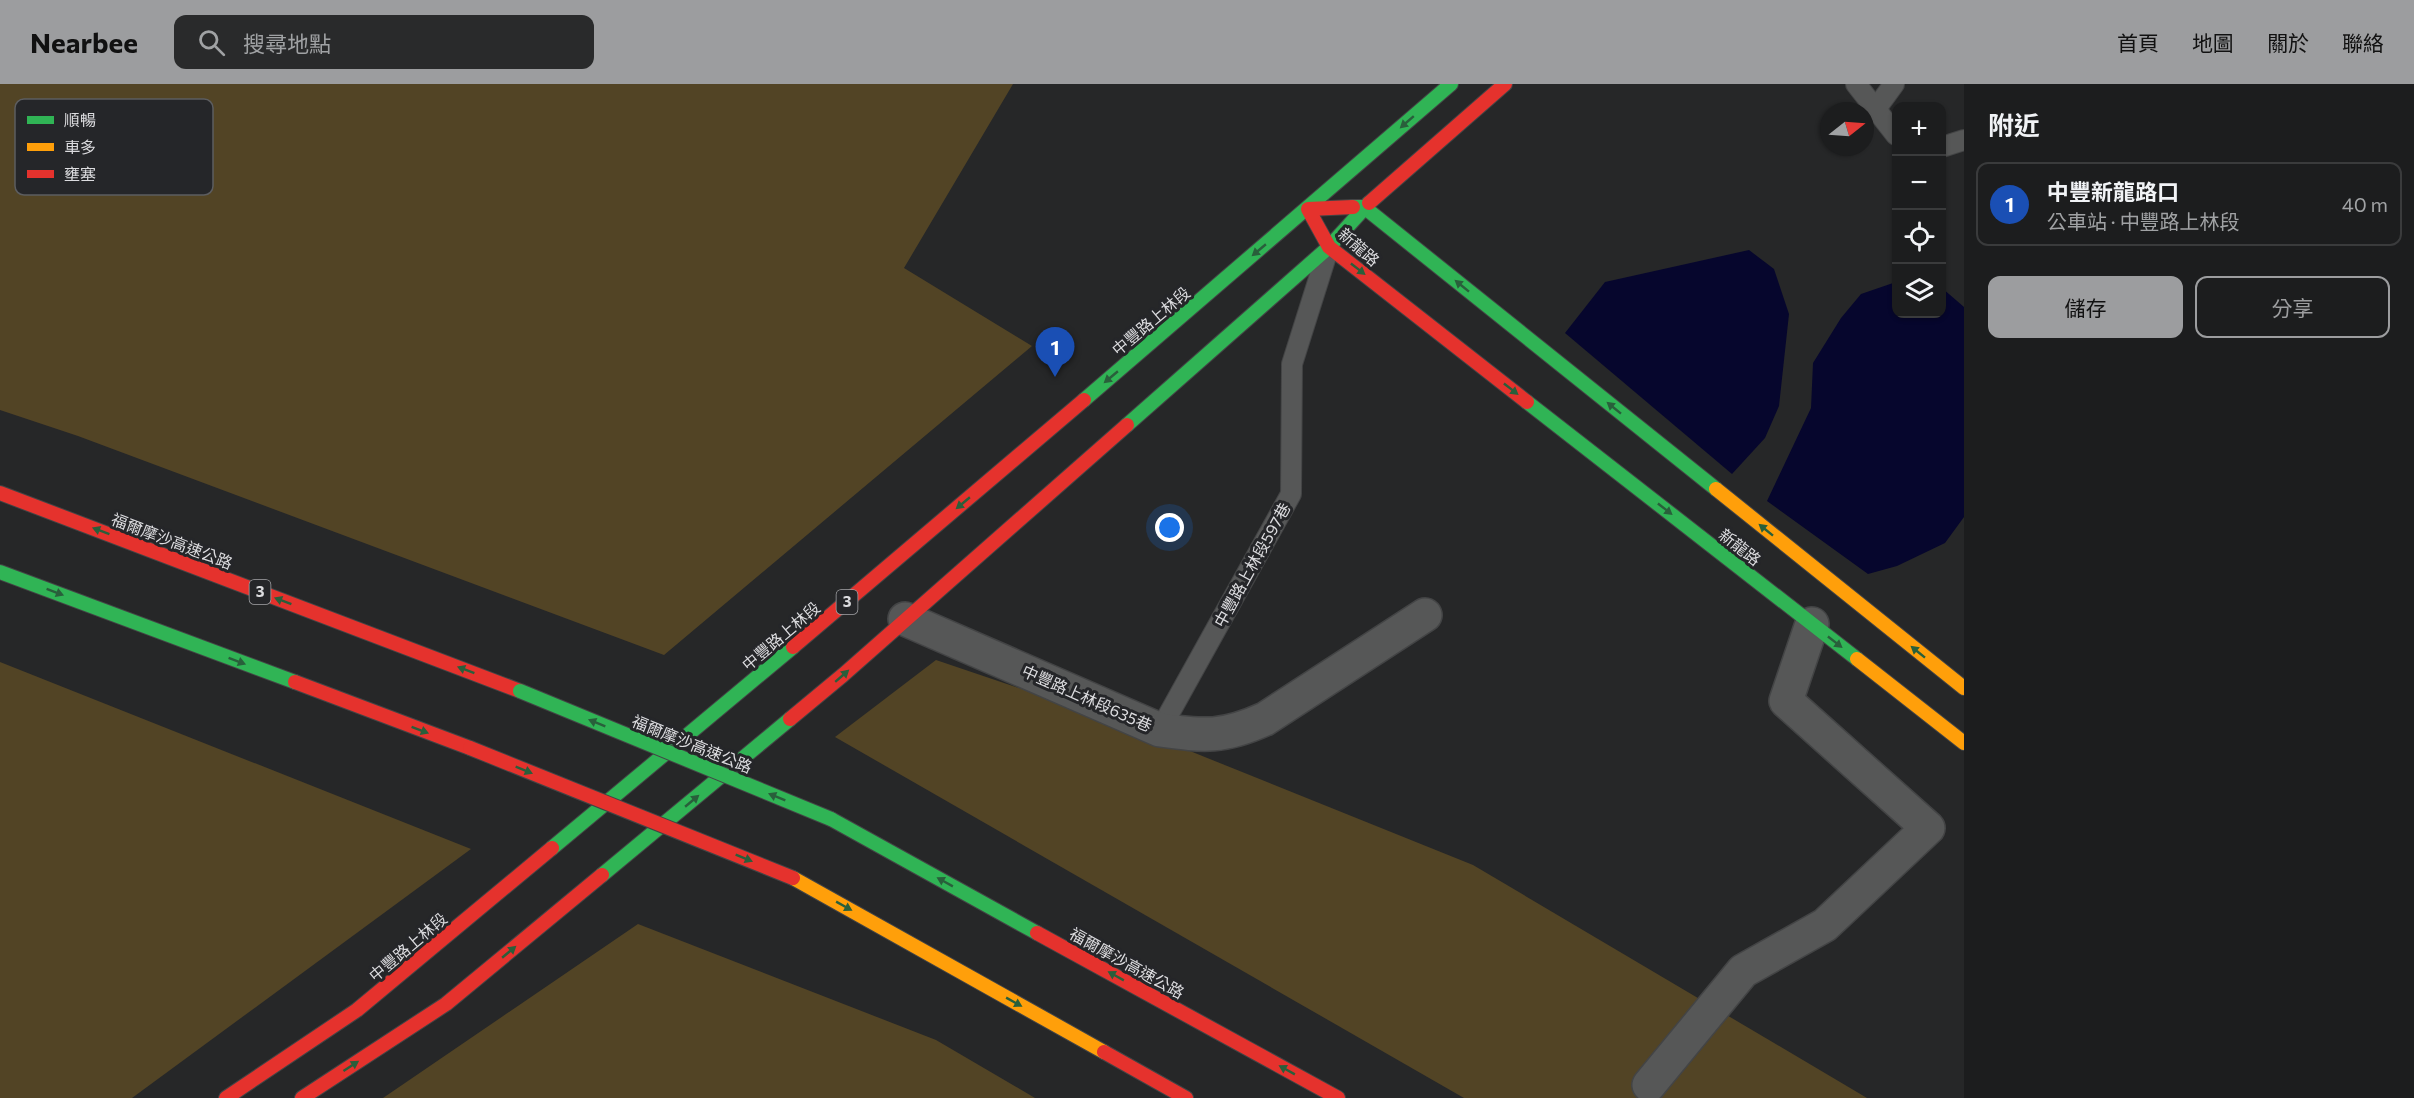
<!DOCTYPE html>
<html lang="zh-TW">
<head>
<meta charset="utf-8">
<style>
	:root { --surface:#1c1d1e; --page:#292a2b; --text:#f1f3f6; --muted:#a0a2a4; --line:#3a3b3c; --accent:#9c9d9f }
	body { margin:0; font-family:Commissioner,"Noto Sans TC",sans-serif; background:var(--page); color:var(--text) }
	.controls { position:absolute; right:18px; top:18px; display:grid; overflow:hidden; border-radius:12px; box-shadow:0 2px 4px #0004 }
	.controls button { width:54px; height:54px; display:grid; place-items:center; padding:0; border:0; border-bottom:2px solid var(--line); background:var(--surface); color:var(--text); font:30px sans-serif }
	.compass { position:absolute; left:1820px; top:18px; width:54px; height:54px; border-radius:50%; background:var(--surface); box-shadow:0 2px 4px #0004; rotate:73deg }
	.you { position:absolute; left:1170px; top:444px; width:21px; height:21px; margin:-15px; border:4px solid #fff; border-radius:50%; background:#1a73e8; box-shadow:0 0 0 9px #1a73e833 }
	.badge { display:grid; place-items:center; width:39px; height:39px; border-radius:50%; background:var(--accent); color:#fff; font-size:20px; font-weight:700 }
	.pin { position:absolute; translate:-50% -50px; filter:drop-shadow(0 2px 3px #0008) }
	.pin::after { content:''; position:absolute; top:32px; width:21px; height:18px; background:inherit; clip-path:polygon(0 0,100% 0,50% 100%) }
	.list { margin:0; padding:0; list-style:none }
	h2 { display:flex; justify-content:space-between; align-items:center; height:78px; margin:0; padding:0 24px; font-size:26px }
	h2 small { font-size:20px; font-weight:400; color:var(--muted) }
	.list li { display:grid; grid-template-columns:39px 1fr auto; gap:18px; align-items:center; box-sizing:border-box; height:84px; margin:0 12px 12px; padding:0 12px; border:2px solid var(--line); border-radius:12px }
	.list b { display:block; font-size:22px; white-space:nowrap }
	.list p { margin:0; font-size:20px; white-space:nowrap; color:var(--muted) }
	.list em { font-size:20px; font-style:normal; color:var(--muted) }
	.actions { display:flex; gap:12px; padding:18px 24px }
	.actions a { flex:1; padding:14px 0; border:2px solid var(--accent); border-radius:12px; text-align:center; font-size:21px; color:var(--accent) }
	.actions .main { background:var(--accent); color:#111 }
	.icon { flex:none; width:33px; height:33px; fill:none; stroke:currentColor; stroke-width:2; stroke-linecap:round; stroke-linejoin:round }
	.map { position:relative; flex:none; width:1964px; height:1014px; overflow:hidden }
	header { display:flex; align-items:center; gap:36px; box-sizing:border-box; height:84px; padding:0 30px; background:var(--accent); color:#111 }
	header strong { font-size:28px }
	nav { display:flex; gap:33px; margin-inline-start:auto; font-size:21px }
	.search { width:420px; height:54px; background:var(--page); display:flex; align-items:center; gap:15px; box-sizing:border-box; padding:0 21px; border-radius:12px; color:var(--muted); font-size:22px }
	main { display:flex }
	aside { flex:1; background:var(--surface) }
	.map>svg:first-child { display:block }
	.green { fill:#524425 }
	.water { fill:#06062d }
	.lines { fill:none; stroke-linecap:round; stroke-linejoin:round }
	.lane-casing { stroke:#434445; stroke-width:22 }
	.street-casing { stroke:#434445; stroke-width:36 }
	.fast-casing { stroke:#434445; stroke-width:16 }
	.slow-casing { stroke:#434445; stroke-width:16 }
	.jam-casing { stroke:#434445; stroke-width:16 }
	.lane { stroke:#565757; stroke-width:20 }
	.street { stroke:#565757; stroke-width:33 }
	.fast { stroke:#30b455; stroke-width:14 }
	.slow { stroke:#ff9f0a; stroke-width:14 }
	.jam { stroke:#e5322d; stroke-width:14 }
	.fast-bridge-casing { stroke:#434445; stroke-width:16; stroke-linecap:butt }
	.jam-bridge-casing { stroke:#434445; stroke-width:16; stroke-linecap:butt }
	.fast-bridge { stroke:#30b455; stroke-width:14 }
	.jam-bridge { stroke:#e5322d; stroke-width:14 }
	.oneway { fill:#295f3b }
	.labels { text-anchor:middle; stroke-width:6; stroke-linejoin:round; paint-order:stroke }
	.shield { fill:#252629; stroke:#a5a5a8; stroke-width:1.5 }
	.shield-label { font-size:15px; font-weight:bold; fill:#dcdcdf }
	.street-label { font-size:16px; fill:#dcdcdf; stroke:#252629 }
	.key { fill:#252629; stroke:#5c5d60; stroke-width:1.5 }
	.key-label { font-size:16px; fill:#dcdcdf }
</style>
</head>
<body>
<header>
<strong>Nearbee</strong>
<div class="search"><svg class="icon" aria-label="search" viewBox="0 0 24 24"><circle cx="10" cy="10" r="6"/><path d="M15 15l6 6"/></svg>搜尋地點</div>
<nav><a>首頁</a><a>地圖</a><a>關於</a><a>聯絡</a></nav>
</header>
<main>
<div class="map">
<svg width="1964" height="1014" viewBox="0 0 1964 1014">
	<rect width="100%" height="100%" fill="#262728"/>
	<!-- green -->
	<g class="green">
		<path d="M 0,0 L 1013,0 L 904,184 L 1032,262 L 664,571 L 78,352 L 0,326 Z"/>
		<path d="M 936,576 L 1108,634 L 1473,781 L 1867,1014 L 1464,1014 L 835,653 Z"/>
		<path d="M 0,578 L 471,765 L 132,1014 L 0,1014 Z"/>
		<path d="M 638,840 L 936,956 L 1035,1014 L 383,1014 Z"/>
	</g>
	<!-- water -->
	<g class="water">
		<path d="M 1749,166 L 1774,185 L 1789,230 L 1779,322 L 1765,354 L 1732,390 L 1565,249 L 1605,198 Z"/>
		<path d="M 1896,198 L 1896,230 L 1942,230 L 1942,204 L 1964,223 L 1964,433 L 1945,459 L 1897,482 L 1868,490 L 1767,417 L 1811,324 L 1813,279 L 1841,234 L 1861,210 Z"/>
	</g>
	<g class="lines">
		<defs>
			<g id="lane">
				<path d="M 1856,0 L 1896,51"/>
				<path d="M 1875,26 L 1894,0"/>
				<path d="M 1942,63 L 1964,56"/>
				<path d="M 1160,646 L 1291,410 L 1292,280 L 1327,169"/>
			</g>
			<g id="street">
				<path d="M 905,535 L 1160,646 C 1205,652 1223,654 1265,635 L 1425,531"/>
				<path d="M 1649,1001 L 1743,887 L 1825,841 L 1928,744 L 1786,617 L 1812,540"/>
			</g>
			<g id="fast">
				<path d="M 1353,123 L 1364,123 L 1716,405"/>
				<path d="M 1084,316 L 1451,0"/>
				<path d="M 1527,318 L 1857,575"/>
				<path d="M 1127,341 L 1329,163 L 1369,119"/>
				<path d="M 0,488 L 295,598"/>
				<path d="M 831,735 L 1037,849"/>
				<path d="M 552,764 L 793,563"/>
				<path d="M 602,791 L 790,635"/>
			</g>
			<g id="slow">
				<path d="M 1716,405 L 1964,604"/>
				<path d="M 1857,575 L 1964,659"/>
				<path d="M 793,794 L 1104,968"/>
			</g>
			<g id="jam">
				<path d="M 1369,119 L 1505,0"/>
				<path d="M 1353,123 L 1308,125 L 1329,163 L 1527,318"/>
				<path d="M 0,409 L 520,607"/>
				<path d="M 793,563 L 1084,316"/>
				<path d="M 295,598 L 470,664"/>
				<path d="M 790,635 L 843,591 L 1127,341"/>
				<path d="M 1037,849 L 1338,1014"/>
				<path d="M 1104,968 L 1186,1014"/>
				<path d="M 226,1014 L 357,926 L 552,764"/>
				<path d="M 302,1014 L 446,920 L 602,791"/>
			</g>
		</defs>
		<!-- lane casing -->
		<use href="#lane" class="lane-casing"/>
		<!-- street casing -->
		<use href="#street" class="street-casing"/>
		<!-- fast casing -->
		<use href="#fast" class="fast-casing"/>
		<!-- slow casing -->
		<use href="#slow" class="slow-casing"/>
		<!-- jam casing -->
		<use href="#jam" class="jam-casing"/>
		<!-- lane -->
		<use href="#lane" class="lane"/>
		<!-- street -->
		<use href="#street" class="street"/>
		<!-- fast -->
		<use href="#fast" class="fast"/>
		<!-- slow -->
		<use href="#slow" class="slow"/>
		<!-- jam -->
		<use href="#jam" class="jam"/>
		<defs>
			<path id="fast-bridge" d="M 520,607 L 831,735"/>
			<path id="jam-bridge" d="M 470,664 L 793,794"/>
		</defs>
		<!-- fast-bridge casing -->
		<use href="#fast-bridge" class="fast-bridge-casing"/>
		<!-- jam-bridge casing -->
		<use href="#jam-bridge" class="jam-bridge-casing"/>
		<!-- fast-bridge -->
		<use href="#fast-bridge" class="fast-bridge"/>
		<!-- jam-bridge -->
		<use href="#jam-bridge" class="jam-bridge"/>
	</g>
	<!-- one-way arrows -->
	<defs><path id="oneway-solid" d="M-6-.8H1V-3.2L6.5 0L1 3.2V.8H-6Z" transform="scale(1.5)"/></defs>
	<g class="oneway">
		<use href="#oneway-solid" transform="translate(1407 38) rotate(139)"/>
		<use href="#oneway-solid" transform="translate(1259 166) rotate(140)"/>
		<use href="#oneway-solid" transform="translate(1358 185) rotate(38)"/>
		<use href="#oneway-solid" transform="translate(1462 202) rotate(-141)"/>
		<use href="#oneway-solid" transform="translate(1111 293) rotate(140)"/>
		<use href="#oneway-solid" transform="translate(1511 305) rotate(38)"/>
		<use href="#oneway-solid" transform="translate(1614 324) rotate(-141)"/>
		<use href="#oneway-solid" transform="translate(963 419) rotate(140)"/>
		<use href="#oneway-solid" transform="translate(1665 425) rotate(38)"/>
		<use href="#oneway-solid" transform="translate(1766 446) rotate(-141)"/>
		<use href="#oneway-solid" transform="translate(101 447) rotate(-159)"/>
		<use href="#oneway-solid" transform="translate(55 508) rotate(21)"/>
		<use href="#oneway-solid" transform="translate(283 517) rotate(-159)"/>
		<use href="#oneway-solid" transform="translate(1835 558) rotate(38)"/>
		<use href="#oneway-solid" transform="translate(1918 568) rotate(-141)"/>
		<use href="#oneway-solid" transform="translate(237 577) rotate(21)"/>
		<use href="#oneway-solid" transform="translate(466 586) rotate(-159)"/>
		<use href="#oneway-solid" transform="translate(842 592) rotate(-41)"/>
		<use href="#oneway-solid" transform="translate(597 639) rotate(-158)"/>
		<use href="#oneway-solid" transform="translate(420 646) rotate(21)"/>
		<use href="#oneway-solid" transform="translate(524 686) rotate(22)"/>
		<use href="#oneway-solid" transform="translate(777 713) rotate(-158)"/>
		<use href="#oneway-solid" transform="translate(692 717) rotate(-40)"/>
		<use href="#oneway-solid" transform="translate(744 774) rotate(22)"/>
		<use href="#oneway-solid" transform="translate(945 798) rotate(-151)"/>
		<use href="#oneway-solid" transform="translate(844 822) rotate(29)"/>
		<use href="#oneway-solid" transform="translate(509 868) rotate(-40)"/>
		<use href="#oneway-solid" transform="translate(1116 892) rotate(-151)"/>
		<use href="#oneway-solid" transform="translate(1014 918) rotate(29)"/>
		<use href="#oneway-solid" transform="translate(351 982) rotate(-33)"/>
		<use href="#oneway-solid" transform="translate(1287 986) rotate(-151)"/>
	</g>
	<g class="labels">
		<!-- shield labels -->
		<g class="shield">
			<rect x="249.5" y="496" width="21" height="24" rx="4.5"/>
			<rect x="836.5" y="506" width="21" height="24" rx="4.5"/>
		</g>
		<g class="shield-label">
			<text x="260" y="513">3</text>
			<text x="847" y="523">3</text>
		</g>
		<!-- street labels -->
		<g class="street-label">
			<text transform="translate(1359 163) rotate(41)" y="6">新龍路</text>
			<text transform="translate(1151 237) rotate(-40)" y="6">中豐路上林段</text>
			<text transform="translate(172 457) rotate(21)" y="6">福爾摩沙高速公路</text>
			<text transform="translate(1740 463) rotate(38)" y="6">新龍路</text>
			<text transform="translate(1252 481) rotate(-61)" y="6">中豐路上林段597巷</text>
			<text transform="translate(781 552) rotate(-40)" y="6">中豐路上林段</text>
			<text transform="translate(1087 614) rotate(24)" y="6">中豐路上林段635巷</text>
			<text transform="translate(692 660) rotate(22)" y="6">福爾摩沙高速公路</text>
			<text transform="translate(408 863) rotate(-40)" y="6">中豐路上林段</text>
			<text transform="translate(1127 879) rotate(29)" y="6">福爾摩沙高速公路</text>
		</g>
	</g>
	<!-- legend -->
	<rect x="15" y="15" width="198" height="96" rx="9" class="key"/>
	<rect x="27" y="32" width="27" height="8" fill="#30b455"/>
	<rect x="27" y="59" width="27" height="8" fill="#ff9f0a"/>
	<rect x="27" y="86" width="27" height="8" fill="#e5322d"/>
	<g class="key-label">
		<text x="64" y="42">順暢</text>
		<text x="64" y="69">車多</text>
		<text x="64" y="96">壅塞</text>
	</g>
</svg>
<div class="controls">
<button>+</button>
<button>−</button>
<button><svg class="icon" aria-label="locate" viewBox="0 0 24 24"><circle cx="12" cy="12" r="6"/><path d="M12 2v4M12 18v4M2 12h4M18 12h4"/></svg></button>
<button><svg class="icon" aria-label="layers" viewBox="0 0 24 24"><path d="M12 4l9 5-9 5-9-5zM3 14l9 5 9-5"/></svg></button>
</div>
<svg class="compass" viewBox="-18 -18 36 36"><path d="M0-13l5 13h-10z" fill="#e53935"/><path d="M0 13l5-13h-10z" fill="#a0a2a4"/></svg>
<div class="you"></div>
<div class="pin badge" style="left:1055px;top:293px;background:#1a4fb4">1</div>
</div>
<aside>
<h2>附近<small></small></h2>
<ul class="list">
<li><span class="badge" style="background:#1a4fb4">1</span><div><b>中豐新龍路口</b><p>公車站 · 中豐路上林段</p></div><em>40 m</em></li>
</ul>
<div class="actions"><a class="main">儲存</a><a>分享</a></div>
</aside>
</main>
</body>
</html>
